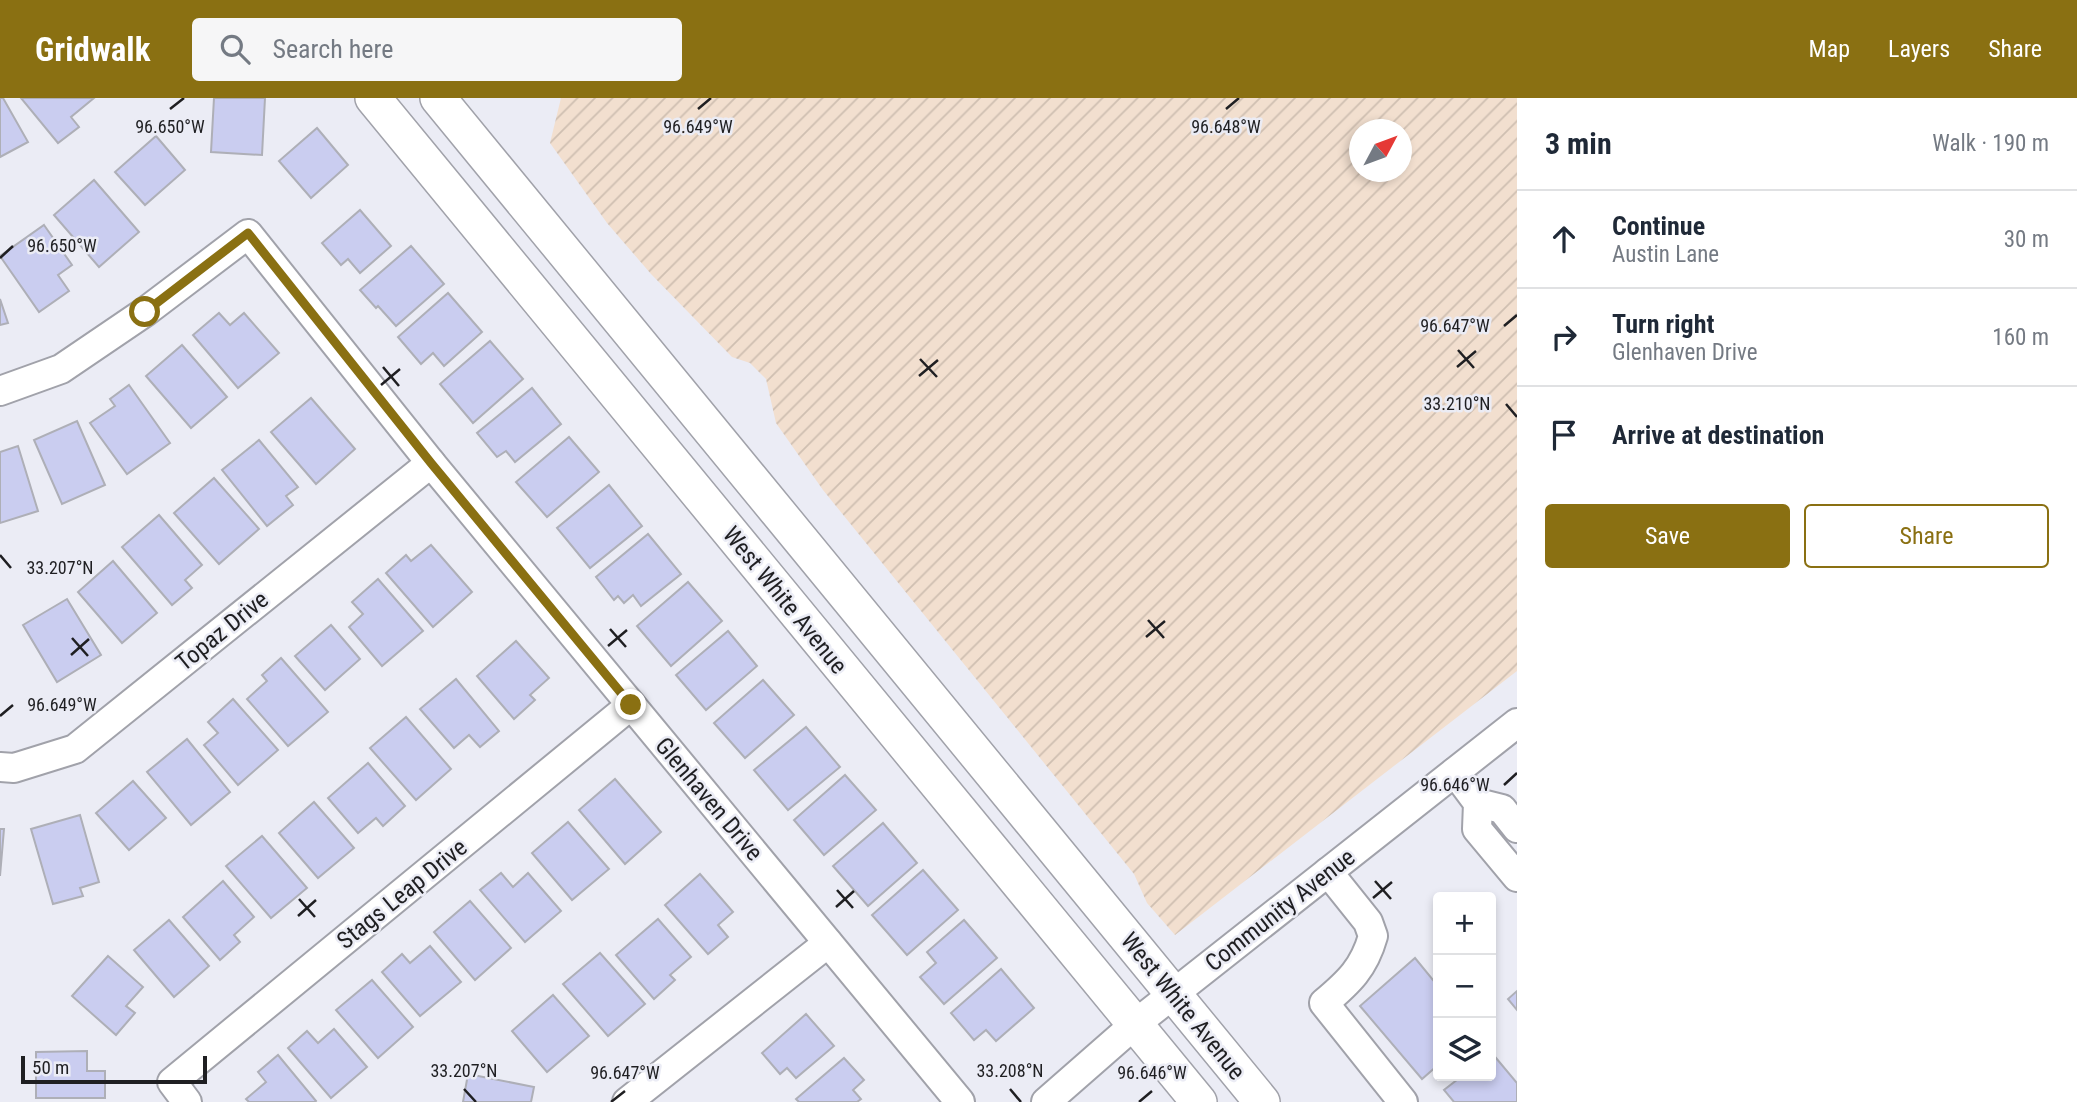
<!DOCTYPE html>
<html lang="en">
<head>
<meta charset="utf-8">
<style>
	:root { --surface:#fff; --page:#f6f6f7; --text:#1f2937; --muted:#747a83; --line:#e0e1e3; --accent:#8a7012 }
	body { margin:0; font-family:"Roboto Condensed",sans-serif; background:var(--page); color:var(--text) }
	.controls { position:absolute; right:21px; bottom:21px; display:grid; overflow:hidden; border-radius:7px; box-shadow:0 4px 10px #0003 }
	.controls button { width:63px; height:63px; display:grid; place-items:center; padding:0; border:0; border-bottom:2px solid var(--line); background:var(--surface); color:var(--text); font:35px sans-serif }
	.compass { position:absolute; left:1349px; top:21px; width:63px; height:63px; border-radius:50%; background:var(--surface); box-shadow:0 4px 10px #0003; rotate:49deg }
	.scale { position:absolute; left:21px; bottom:18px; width:186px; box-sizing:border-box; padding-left:7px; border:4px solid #1f1f22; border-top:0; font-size:19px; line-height:24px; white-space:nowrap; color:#1f1f22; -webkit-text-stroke:5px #ebecf5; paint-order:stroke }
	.stop { position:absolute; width:21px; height:21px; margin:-16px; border:5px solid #8a7012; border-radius:50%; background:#fff }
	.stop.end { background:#8a7012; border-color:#fff; box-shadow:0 2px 7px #0008 }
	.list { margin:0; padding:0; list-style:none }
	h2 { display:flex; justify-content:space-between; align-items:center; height:91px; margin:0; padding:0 28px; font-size:30px }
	h2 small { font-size:23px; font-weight:400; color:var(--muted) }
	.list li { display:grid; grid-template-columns:46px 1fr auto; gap:21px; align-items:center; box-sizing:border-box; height:98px; padding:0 28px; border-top:2px solid var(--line) }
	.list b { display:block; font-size:26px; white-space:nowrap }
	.list p { margin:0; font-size:23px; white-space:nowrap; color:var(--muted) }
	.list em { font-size:23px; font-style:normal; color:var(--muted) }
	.actions { display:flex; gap:14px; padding:21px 28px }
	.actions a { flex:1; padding:16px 0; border:2px solid var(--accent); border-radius:7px; text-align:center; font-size:24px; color:var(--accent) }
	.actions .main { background:var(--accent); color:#fff }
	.icon { flex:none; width:38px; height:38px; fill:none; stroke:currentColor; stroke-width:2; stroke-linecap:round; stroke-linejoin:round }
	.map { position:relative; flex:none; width:1517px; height:1004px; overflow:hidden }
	header { display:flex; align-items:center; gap:42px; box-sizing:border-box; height:98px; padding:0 35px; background:var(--accent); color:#fff }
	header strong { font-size:33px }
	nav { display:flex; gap:38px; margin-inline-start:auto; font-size:24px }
	.search { width:490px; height:63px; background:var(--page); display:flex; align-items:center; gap:18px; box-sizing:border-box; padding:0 24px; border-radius:7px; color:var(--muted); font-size:26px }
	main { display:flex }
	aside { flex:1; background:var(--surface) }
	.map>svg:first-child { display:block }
	.industrial { fill:url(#industrial-furrows); fill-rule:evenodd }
	.building { fill:#cacdf0; stroke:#aeafb7; stroke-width:2 }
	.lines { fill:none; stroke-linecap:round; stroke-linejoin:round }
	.minor-casing { stroke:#a1a2aa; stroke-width:32 }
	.major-casing { stroke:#a1a2aa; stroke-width:38 }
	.minor { stroke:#fff; stroke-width:28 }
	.major { stroke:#fff; stroke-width:35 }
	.route { stroke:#8a7012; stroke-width:9 }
	.ticks { fill:none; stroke:#1f1f22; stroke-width:2.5 }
	.labels { text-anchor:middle; stroke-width:5; stroke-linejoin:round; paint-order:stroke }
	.street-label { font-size:24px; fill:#1f1f22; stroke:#ebecf5 }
	.ticks-label { font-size:18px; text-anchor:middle; fill:#1f1f22; stroke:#ebecf5; stroke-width:5; stroke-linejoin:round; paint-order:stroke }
</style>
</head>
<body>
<header>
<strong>Gridwalk</strong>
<div class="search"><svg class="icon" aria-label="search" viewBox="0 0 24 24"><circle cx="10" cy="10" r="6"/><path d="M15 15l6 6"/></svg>Search here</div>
<nav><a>Map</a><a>Layers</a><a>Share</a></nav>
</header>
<main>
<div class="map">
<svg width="1517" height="1004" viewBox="0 0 1517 1004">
	<defs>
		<pattern id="industrial-furrows" width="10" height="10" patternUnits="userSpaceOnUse" patternTransform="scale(1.75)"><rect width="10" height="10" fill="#f2dfcf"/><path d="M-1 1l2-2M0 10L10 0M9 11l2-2" fill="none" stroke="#cfbfb1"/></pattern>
	</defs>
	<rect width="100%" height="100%" fill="#ebecf5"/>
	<!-- industrial -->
	<path class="industrial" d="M 561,0 L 1517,0 L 1517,573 L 1175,837 L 1147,805 L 1134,776 L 823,392 L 776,325 L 766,281 L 750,265 L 732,259 L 651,176 L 607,125 L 550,45 ZM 1360,32 L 1402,32 L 1402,74 L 1360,74 Z"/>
	<!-- building -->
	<g class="building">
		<path d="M 0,0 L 3,0 L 28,44 L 0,59 Z"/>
		<path d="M 21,0 L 94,0 L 71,19 L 79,29 L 58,45 Z"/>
		<path d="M 214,0 L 265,0 L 262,57 L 211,54 Z"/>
		<path d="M 317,30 L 348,67 L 311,100 L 279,63 Z"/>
		<path d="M 156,38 L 185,72 L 145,107 L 115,74 Z"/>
		<path d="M 94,82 L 139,134 L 99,169 L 54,117 Z"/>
		<path d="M 360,112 L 391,148 L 360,175 L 348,161 L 341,167 L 322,145 Z"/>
		<path d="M 44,127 L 72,167 L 58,177 L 69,193 L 39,214 L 0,158 Z"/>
		<path d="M 411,148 L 444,186 L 396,228 L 378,208 L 376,210 L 360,192 Z"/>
		<path d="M 448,195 L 482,234 L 444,268 L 433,255 L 421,266 L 398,239 Z"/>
		<path d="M 0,201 L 8,225 L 0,227 Z"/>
		<path d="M 219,215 L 230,227 L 244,215 L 279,255 L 238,290 L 193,237 Z"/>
		<path d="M 490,243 L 523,281 L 473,325 L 440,286 Z"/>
		<path d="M 182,247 L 227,299 L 191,330 L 146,278 Z"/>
		<path d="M 129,287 L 170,345 L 127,376 L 90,325 L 115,308 L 110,301 Z"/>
		<path d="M 532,290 L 561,326 L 515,364 L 506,353 L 497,359 L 477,335 Z"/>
		<path d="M 311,300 L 355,351 L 316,386 L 271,334 Z"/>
		<path d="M 77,323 L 105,387 L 62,406 L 34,342 Z"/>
		<path d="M 569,339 L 599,374 L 547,419 L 516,384 Z"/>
		<path d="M 259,342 L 298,389 L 286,398 L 293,407 L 267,428 L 222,372 Z"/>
		<path d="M 18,348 L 38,413 L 0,425 L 0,354 Z"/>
		<path d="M 214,380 L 259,431 L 219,466 L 174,415 Z"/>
		<path d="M 609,387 L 642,428 L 590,470 L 557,430 Z"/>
		<path d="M 159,417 L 202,467 L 185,482 L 192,490 L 172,507 L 122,449 Z"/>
		<path d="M 648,436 L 681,476 L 641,508 L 633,497 L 624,505 L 618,498 L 614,502 L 596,479 Z"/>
		<path d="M 431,447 L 472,494 L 433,529 L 386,475 L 406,457 L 411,463 Z"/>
		<path d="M 113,463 L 157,515 L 122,545 L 78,494 Z"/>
		<path d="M 378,481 L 423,533 L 382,568 L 349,529 L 363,516 L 352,504 Z"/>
		<path d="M 688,484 L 722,523 L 671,568 L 637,528 Z"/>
		<path d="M 67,501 L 101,557 L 57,584 L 23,527 Z"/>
		<path d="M 331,527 L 360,561 L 325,592 L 295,558 Z"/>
		<path d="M 728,533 L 757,568 L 706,612 L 676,577 Z"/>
		<path d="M 516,543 L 549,580 L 530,597 L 535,602 L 514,621 L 477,578 Z"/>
		<path d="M 281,560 L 328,614 L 288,648 L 247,601 L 267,583 L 262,577 Z"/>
		<path d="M 456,581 L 499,633 L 480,649 L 469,637 L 454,650 L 420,611 Z"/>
		<path d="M 763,582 L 794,617 L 745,660 L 714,625 Z"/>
		<path d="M 233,601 L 278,652 L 238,687 L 204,647 L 218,635 L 208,624 Z"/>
		<path d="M 406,619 L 451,671 L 416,702 L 370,650 Z"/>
		<path d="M 806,629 L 840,669 L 788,712 L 754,672 Z"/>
		<path d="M 187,641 L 230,694 L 191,727 L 147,674 Z"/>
		<path d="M 368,665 L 405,708 L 383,728 L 376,720 L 358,735 L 328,700 Z"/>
		<path d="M 845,677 L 876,712 L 824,757 L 794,722 Z"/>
		<path d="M 615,681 L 661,734 L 625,766 L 579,712 Z"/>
		<path d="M 133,683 L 166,720 L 129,752 L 96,715 Z"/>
		<path d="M 314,704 L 354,750 L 318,780 L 279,735 Z"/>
		<path d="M 80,717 L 99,784 L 80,790 L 83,798 L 53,806 L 31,731 Z"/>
		<path d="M 568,724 L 609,771 L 572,802 L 532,755 Z"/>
		<path d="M 883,725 L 917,765 L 868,808 L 833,768 Z"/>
		<path d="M 0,731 L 4,731 L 0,778 Z"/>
		<path d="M 262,738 L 307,790 L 271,820 L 226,768 Z"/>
		<path d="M 923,772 L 958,812 L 907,857 L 872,817 Z"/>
		<path d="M 501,775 L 513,789 L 528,775 L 561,813 L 525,844 L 480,792 Z"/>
		<path d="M 700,776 L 733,814 L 718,827 L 728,839 L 708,856 L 665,807 Z"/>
		<path d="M 223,783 L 254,819 L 234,837 L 240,844 L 220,862 L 183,819 Z"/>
		<path d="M 470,803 L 511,850 L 475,882 L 434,834 Z"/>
		<path d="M 658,821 L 691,859 L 670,877 L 675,882 L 654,901 L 616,857 Z"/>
		<path d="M 169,822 L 209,868 L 174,899 L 134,852 Z"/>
		<path d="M 964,822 L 997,860 L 944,906 L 920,879 L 936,865 L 927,854 Z"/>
		<path d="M 430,848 L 461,884 L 420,918 L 382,874 L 402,856 L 410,865 Z"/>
		<path d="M 600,855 L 645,906 L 608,938 L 563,886 Z"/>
		<path d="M 108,858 L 143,889 L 126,908 L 135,915 L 116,937 L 72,898 Z"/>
		<path d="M 1415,860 L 1438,888 L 1438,967 L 1422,981 L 1360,908 Z"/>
		<path d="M 1001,871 L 1034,910 L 996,943 L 986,932 L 974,942 L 951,915 Z"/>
		<path d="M 372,882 L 413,929 L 378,960 L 336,912 Z"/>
		<path d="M 1517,893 L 1517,912 L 1508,901 Z"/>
		<path d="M 553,897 L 589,938 L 547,974 L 512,933 Z"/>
		<path d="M 806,916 L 834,948 L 796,980 L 787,970 L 780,976 L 762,955 Z"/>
		<path d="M 334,931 L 367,969 L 331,1000 L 288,950 L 307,933 L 318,945 Z"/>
		<path d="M 87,953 L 87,973 L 105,973 L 105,1000 L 36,1000 L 36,954 Z"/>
		<path d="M 1491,954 L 1517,985 L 1517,1004 L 1454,1004 L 1444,992 L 1462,978 L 1491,978 Z"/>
		<path d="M 278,957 L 316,1003 L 315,1004 L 249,1004 L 246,1001 L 266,984 L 258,974 Z"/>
		<path d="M 844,960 L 864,982 L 853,992 L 861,1001 L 857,1004 L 799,1004 L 796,1001 Z"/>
		<path d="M 468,976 L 534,989 L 531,1004 L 463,1004 Z"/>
	</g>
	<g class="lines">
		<defs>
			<g id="minor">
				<path d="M 0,293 L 61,271 L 145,214 L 248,136 L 431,365 L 960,1004"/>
				<path d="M 0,669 L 14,670 L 75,651 L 431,365"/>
				<path d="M 1455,674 L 1478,705 L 1477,731 L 1517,779"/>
				<path d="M 1478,705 L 1502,711 L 1517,730"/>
				<path d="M 1328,774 L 1368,824 L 1373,838 C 1364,870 1349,884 1324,905 L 1403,1004"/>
				<path d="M 187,1004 L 172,984 L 631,607"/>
				<path d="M 627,1004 L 828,845"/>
				<path d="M 1046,1004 L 1134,927 L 1517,625"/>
			</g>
			<g id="major">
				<path d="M 373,0 L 1199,1004"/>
				<path d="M 438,0 L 1262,1004"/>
			</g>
		</defs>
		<!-- minor casing -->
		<use href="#minor" class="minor-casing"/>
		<!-- major casing -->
		<use href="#major" class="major-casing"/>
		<!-- minor -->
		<use href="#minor" class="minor"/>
		<!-- major -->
		<use href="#major" class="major"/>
	</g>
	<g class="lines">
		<!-- route -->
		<path class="route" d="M 145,214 L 248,135 L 431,365 L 631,607"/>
	</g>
	<!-- ticks -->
	<path class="ticks" d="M 170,11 L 184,0M 698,11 L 711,0M 1226,11 L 1239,0M 0,160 L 13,148M 1504,228 L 1517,217M 1458,252 L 1474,270M 920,261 L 937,279M 383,269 L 399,288M 1457,269 L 1476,253M 919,278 L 938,262M 381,287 L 400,271M 1506,306 L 1517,319M 0,457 L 11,470M 1148,522 L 1164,540M 610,531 L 626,549M 1146,539 L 1165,523M 72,540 L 88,558M 608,548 L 627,532M 71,557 L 89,541M 0,618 L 13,607M 1504,687 L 1517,675M 1375,783 L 1391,801M 837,792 L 853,810M 1373,800 L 1392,784M 299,801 L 315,819M 836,809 L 854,793M 298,818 L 316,802M 464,991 L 476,1004M 1010,991 L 1021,1004M 611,1004 L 625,993M 1139,1004 L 1152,993"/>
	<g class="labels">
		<!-- street labels -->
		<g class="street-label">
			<text transform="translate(785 502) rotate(51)" y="8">West White Avenue</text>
			<text transform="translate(222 533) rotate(-39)" y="8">Topaz Drive</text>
			<text transform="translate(709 701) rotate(50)" y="8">Glenhaven Drive</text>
			<text transform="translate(402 796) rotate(-39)" y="8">Stags Leap Drive</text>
			<text transform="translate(1280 812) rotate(-38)" y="8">Community Avenue</text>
			<text transform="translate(1183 908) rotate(51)" y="8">West White Avenue</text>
		</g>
	</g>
	<g class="ticks-label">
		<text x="170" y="35">96.650°W</text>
		<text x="698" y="35">96.649°W</text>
		<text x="1226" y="35">96.648°W</text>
		<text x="62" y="154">96.650°W</text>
		<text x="1455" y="234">96.647°W</text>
		<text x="1457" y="312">33.210°N</text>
		<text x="60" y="476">33.207°N</text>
		<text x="62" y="613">96.649°W</text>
		<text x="1455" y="693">96.646°W</text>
		<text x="464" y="979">33.207°N</text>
		<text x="1010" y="979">33.208°N</text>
		<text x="625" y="981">96.647°W</text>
		<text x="1152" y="981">96.646°W</text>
	</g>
</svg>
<div class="controls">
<button>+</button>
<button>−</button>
<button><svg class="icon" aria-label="layers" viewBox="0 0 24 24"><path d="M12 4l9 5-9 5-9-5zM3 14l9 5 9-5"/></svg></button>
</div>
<svg class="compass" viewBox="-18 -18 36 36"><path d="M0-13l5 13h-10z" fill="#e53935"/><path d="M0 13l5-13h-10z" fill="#747a83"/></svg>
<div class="scale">50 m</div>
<div class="stop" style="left:145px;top:214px"></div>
<div class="stop end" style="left:631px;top:607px"></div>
</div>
<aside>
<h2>3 min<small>Walk · 190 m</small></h2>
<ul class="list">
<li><svg class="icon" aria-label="ahead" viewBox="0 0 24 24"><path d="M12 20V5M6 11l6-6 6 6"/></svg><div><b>Continue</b><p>Austin Lane</p></div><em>30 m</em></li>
<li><svg class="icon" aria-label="right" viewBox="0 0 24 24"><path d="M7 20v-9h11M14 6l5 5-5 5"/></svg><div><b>Turn right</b><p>Glenhaven Drive</p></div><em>160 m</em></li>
<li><svg class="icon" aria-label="arrive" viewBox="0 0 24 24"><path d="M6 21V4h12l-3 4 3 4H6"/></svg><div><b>Arrive at destination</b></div></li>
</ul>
<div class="actions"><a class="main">Save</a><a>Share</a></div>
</aside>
</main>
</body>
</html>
